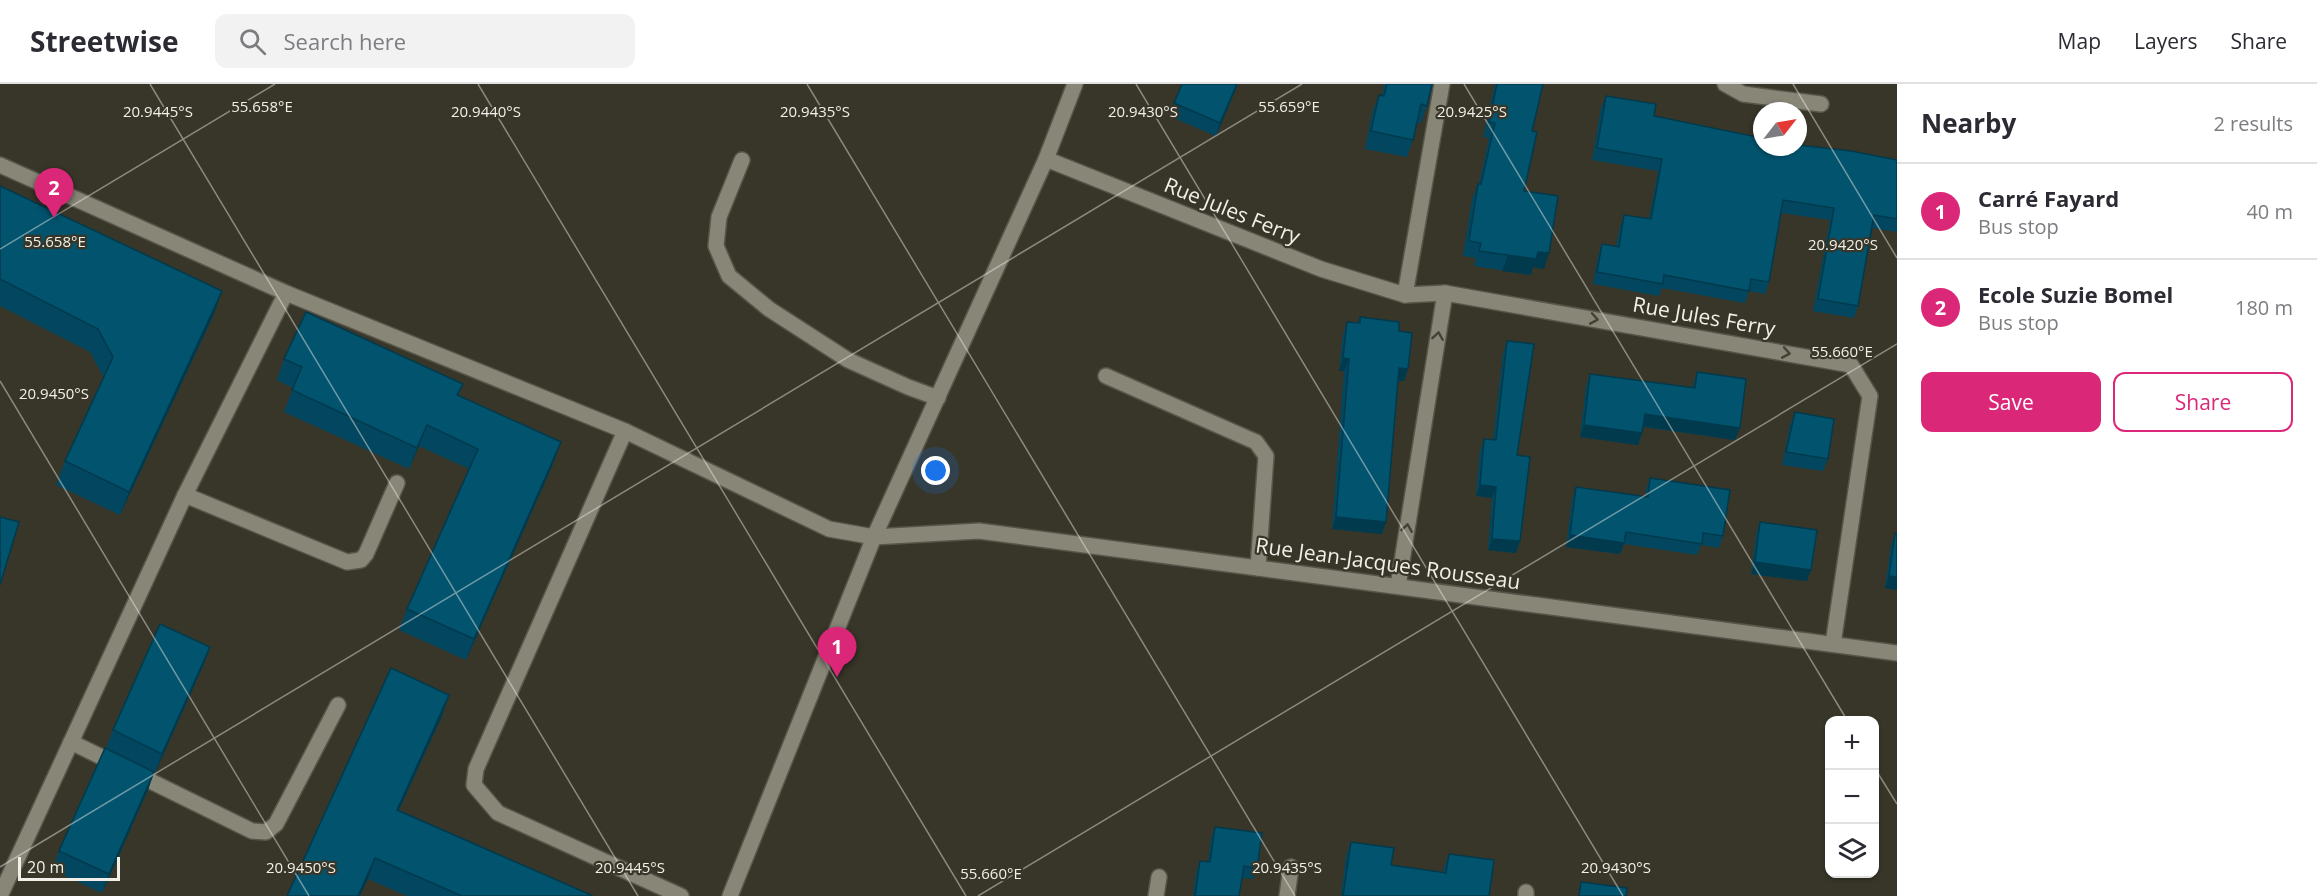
<!DOCTYPE html>
<html lang="en">
<head>
<meta charset="utf-8">
<style>
	:root { --surface:#fff; --page:#f2f2f3; --text:#2b2b33; --muted:#7c7c81; --line:#e1e1e2; --accent:#db2777 }
	body { margin:0; font-family:"Open Sans",sans-serif; background:var(--page); color:var(--text) }
	.controls { position:absolute; right:18px; bottom:18px; display:grid; overflow:hidden; border-radius:12px; box-shadow:0 2px 4px #0004 }
	.controls button { width:54px; height:54px; display:grid; place-items:center; padding:0; border:0; border-bottom:2px solid var(--line); background:var(--surface); color:var(--text); font:30px sans-serif }
	.compass { position:absolute; left:1753px; top:18px; width:54px; height:54px; border-radius:50%; background:var(--surface); box-shadow:0 2px 4px #0004; rotate:59deg }
	.scale { position:absolute; left:18px; bottom:15px; width:102px; box-sizing:border-box; padding-left:6px; border:3px solid #f1f0e8; border-top:0; font-size:16px; line-height:21px; white-space:nowrap; color:#f1f0e8; -webkit-text-stroke:4px #383629; paint-order:stroke }
	.you { position:absolute; left:936px; top:387px; width:21px; height:21px; margin:-15px; border:4px solid #fff; border-radius:50%; background:#1a73e8; box-shadow:0 0 0 9px #1a73e833 }
	.badge { display:grid; place-items:center; width:39px; height:39px; border-radius:50%; background:var(--accent); color:#fff; font-size:20px; font-weight:700 }
	.pin { position:absolute; translate:-50% -50px; filter:drop-shadow(0 2px 3px #0008) }
	.pin::after { content:''; position:absolute; top:32px; width:21px; height:18px; background:inherit; clip-path:polygon(0 0,100% 0,50% 100%) }
	.list { margin:0; padding:0; list-style:none }
	h2 { display:flex; justify-content:space-between; align-items:center; height:78px; margin:0; padding:0 24px; font-size:26px }
	h2 small { font-size:20px; font-weight:400; color:var(--muted) }
	.list li { display:grid; grid-template-columns:39px 1fr auto; gap:18px; align-items:center; box-sizing:border-box; height:96px; padding:0 24px; border-top:2px solid var(--line) }
	.list b { display:block; font-size:22px; white-space:nowrap }
	.list p { margin:0; font-size:20px; white-space:nowrap; color:var(--muted) }
	.list em { font-size:20px; font-style:normal; color:var(--muted) }
	.actions { display:flex; gap:12px; padding:18px 24px }
	.actions a { flex:1; padding:14px 0; border:2px solid var(--accent); border-radius:12px; text-align:center; font-size:21px; color:var(--accent) }
	.actions .main { background:var(--accent); color:#fff }
	.icon { flex:none; width:33px; height:33px; fill:none; stroke:currentColor; stroke-width:2; stroke-linecap:round; stroke-linejoin:round }
	.map { position:relative; flex:none; width:1897px; height:812px; overflow:hidden }
	header { display:flex; align-items:center; gap:36px; box-sizing:border-box; height:84px; padding:0 30px; background:var(--surface); border-bottom:2px solid var(--line) }
	header strong { font-size:28px }
	nav { display:flex; gap:33px; margin-inline-start:auto; font-size:21px }
	.search { width:420px; height:54px; background:var(--page); display:flex; align-items:center; gap:15px; box-sizing:border-box; padding:0 21px; border-radius:12px; color:var(--muted); font-size:22px }
	main { display:flex }
	aside { flex:1; background:var(--surface) }
	.map>svg:first-child { display:block }
	.lines { fill:none; stroke-linecap:round; stroke-linejoin:round }
	.minor-casing { stroke:#565549; stroke-width:18 }
	.minor { stroke:#888677; stroke-width:15 }
	.wall { fill:#02475f }
	.shaded-wall { fill:#013a4d }
	.building { fill:#02536e; stroke:#013a4d; stroke-width:1.5 }
	.oneway { stroke:#444235 }
	.ticks { fill:none; stroke:#f1f0e8; stroke-width:1.5; stroke-opacity:0.45 }
	.labels { text-anchor:middle; stroke-width:4.5; stroke-linejoin:round; paint-order:stroke }
	.street-label { font-size:21px; fill:#f1f0e8; stroke:#383629 }
	.ticks-label { font-size:15px; text-anchor:middle; fill:#f1f0e8; stroke:#383629; stroke-width:4.5; stroke-linejoin:round; paint-order:stroke }
</style>
</head>
<body>
<header>
<strong>Streetwise</strong>
<div class="search"><svg class="icon" aria-label="search" viewBox="0 0 24 24"><circle cx="10" cy="10" r="6"/><path d="M15 15l6 6"/></svg>Search here</div>
<nav><a>Map</a><a>Layers</a><a>Share</a></nav>
</header>
<main>
<div class="map">
<svg width="1897" height="812" viewBox="0 0 1897 812">
	<rect width="100%" height="100%" fill="#383629"/>
	<g class="lines">
		<defs>
			<g id="minor">
				<path d="M 1725,0 L 1743,10 L 1821,20"/>
				<path d="M 1046,75 L 1321,185 L 1405,211 L 1445,209"/>
				<path d="M 742,76 L 719,133 L 716,162 L 729,192 L 769,225 L 848,276 L 908,303 L 938,314"/>
				<path d="M 0,81 L 286,209 L 625,347 L 829,445 L 874,453 L 979,447 L 1897,569"/>
				<path d="M 1405,211 L 1442,0"/>
				<path d="M 1106,292 L 1256,358 L 1266,372 L 1258,484"/>
				<path d="M 625,347 L 476,685 L 474,701 L 498,729 L 681,812"/>
				<path d="M 185,411 L 347,478 L 361,476 L 366,470 L 397,399"/>
				<path d="M 1398,502 L 1445,209 L 1851,281 L 1870,312 L 1833,560"/>
				<path d="M 71,658 L 252,747 L 266,748 L 276,740 L 338,621"/>
				<path d="M 0,812 L 185,411 L 286,209"/>
				<path d="M 730,812 L 874,453 L 1046,75 L 1075,0"/>
				<path d="M 1156,812 L 1159,793"/>
				<path d="M 1287,812 L 1291,783"/>
				<path d="M 1526,812 L 1526,808"/>
			</g>
		</defs>
		<!-- minor casing -->
		<use href="#minor" class="minor-casing"/>
		<!-- minor -->
		<use href="#minor" class="minor"/>
	</g>
	<!-- wall -->
	<g class="wall">
		<path d="M 1182,0 L 1238,0 L 1216,52 L 1169,32 Z"/>
		<path d="M 1384,0 L 1432,0 L 1427,22 L 1421,39 L 1417,39 L 1413,56 L 1407,73 L 1365,65 L 1372,29 L 1379,11 L 1382,12 Z"/>
		<path d="M 1495,0 L 1543,0 L 1532,47 L 1524,107 L 1544,185 L 1533,183 L 1531,191 L 1474,182 L 1476,174 L 1463,172 L 1472,115 L 1478,100 L 1479,100 L 1489,54 L 1483,53 Z"/>
		<path d="M 1606,12 L 1654,32 L 1762,63 L 1897,76 L 1897,148 L 1872,144 L 1858,222 L 1854,234 L 1813,227 L 1830,136 L 1781,129 L 1769,198 L 1765,210 L 1749,207 L 1745,219 L 1662,204 L 1659,212 L 1593,200 L 1598,172 L 1602,160 L 1616,162 L 1620,143 L 1624,131 L 1649,135 L 1658,87 L 1592,76 L 1601,24 Z"/>
		<path d="M 0,102 L 214,230 L 120,431 L 56,401 L 65,377 L 104,294 L 90,268 L 0,222 Z"/>
		<path d="M 1360,233 L 1399,247 L 1408,285 L 1404,297 L 1398,297 L 1386,438 L 1382,450 L 1332,445 L 1344,287 L 1339,287 L 1343,250 L 1347,238 L 1358,239 Z"/>
		<path d="M 1507,257 L 1517,371 L 1520,457 L 1516,469 L 1488,466 L 1492,414 L 1476,412 L 1480,367 L 1484,355 L 1493,356 L 1503,269 Z"/>
		<path d="M 284,275 L 463,300 L 458,312 L 553,380 L 466,576 L 399,546 L 407,525 L 469,385 L 419,362 L 409,385 L 284,328 L 293,304 L 277,296 Z"/>
		<path d="M 1697,288 L 1735,356 L 1643,343 L 1642,349 L 1638,361 L 1580,353 L 1586,302 L 1590,290 L 1692,304 Z"/>
		<path d="M 1795,328 L 1828,375 L 1823,387 L 1782,381 L 1790,341 Z"/>
		<path d="M 1650,394 L 1723,452 L 1719,464 L 1701,461 L 1697,471 L 1624,460 L 1620,470 L 1566,463 L 1572,415 L 1576,403 L 1645,413 L 1646,406 Z"/>
		<path d="M 1760,438 L 1807,497 L 1751,490 L 1756,450 Z"/>
		<path d="M 1895,449 L 1897,506 L 1885,504 L 1891,461 Z"/>
		<path d="M 210,563 L 203,582 L 155,689 L 154,688 L 148,706 L 102,809 L 52,786 L 59,767 L 106,664 L 113,646 Z"/>
		<path d="M 449,611 L 442,632 L 399,726 L 593,812 L 407,812 L 368,795 L 287,812 Z"/>
		<path d="M 1215,743 L 1257,785 L 1253,795 L 1242,794 L 1239,812 L 1193,812 L 1196,788 L 1200,777 L 1208,778 L 1211,754 Z"/>
		<path d="M 1351,758 L 1391,781 L 1443,788 L 1444,783 L 1449,770 L 1489,812 L 1341,812 L 1346,771 Z"/>
	</g>
	<!-- shaded-wall -->
	<g class="shaded-wall">
		<path d="M 1237,0 L 1238,0 L 1216,52 L 1220,39 Z"/>
		<path d="M 1538,168 L 1549,169 L 1544,185 L 1533,183 L 1531,191 L 1502,187 L 1508,171 Z"/>
		<path d="M 222,207 L 214,230 L 120,431 L 129,408 Z"/>
		<path d="M 1343,274 L 1349,275 L 1344,287 L 1339,287 Z"/>
		<path d="M 1399,284 L 1408,285 L 1404,297 L 1395,296 Z"/>
		<path d="M 1645,330 L 1740,344 L 1735,356 L 1641,342 Z"/>
		<path d="M 427,341 L 419,362 L 409,385 L 417,364 Z"/>
		<path d="M 1584,341 L 1642,349 L 1638,361 L 1580,353 Z"/>
		<path d="M 561,358 L 553,380 L 466,576 L 474,555 Z"/>
		<path d="M 1480,401 L 1496,403 L 1492,414 L 1476,412 Z"/>
		<path d="M 1336,433 L 1386,438 L 1382,450 L 1332,445 Z"/>
		<path d="M 1570,451 L 1624,459 L 1620,470 L 1566,463 Z"/>
		<path d="M 1492,455 L 1520,457 L 1516,469 L 1488,466 Z"/>
		<path d="M 1755,478 L 1811,486 L 1807,497 L 1751,490 Z"/>
		<path d="M 1889,492 L 1897,493 L 1897,506 L 1885,504 Z"/>
		<path d="M 210,563 L 203,582 L 155,689 L 162,670 Z"/>
		<path d="M 449,611 L 442,632 L 389,747 L 397,726 Z"/>
		<path d="M 154,688 L 148,706 L 102,809 L 109,790 Z"/>
		<path d="M 375,774 L 368,795 L 360,812 L 358,812 Z"/>
	</g>
	<!-- building -->
	<g class="building">
		<path d="M 1182,0 L 1237,0 L 1220,39 L 1174,19 Z"/>
		<path d="M 1387,0 L 1432,0 L 1427,22 L 1421,20 L 1413,56 L 1371,47 L 1379,11 L 1384,12 Z"/>
		<path d="M 1497,0 L 1543,0 L 1532,47 L 1537,48 L 1524,107 L 1558,112 L 1549,169 L 1538,168 L 1536,175 L 1479,167 L 1481,159 L 1469,157 L 1478,100 L 1481,100 L 1495,39 L 1489,38 Z"/>
		<path d="M 1606,12 L 1656,20 L 1654,32 L 1762,54 L 1762,63 L 1798,63 L 1798,61 L 1851,67 L 1897,76 L 1897,135 L 1874,131 L 1858,222 L 1818,215 L 1834,124 L 1783,116 L 1769,198 L 1751,195 L 1749,207 L 1664,191 L 1663,200 L 1597,188 L 1602,160 L 1619,163 L 1624,131 L 1651,135 L 1662,75 L 1597,64 Z"/>
		<path d="M 0,102 L 222,207 L 129,408 L 65,377 L 113,273 L 98,245 L 0,195 Z"/>
		<path d="M 306,228 L 463,300 L 457,311 L 561,358 L 474,555 L 407,525 L 478,365 L 427,341 L 417,364 L 292,306 L 302,283 L 284,275 Z"/>
		<path d="M 1360,233 L 1399,238 L 1399,247 L 1412,249 L 1408,285 L 1399,284 L 1386,438 L 1336,433 L 1349,275 L 1343,274 L 1347,238 L 1360,239 Z"/>
		<path d="M 1507,257 L 1534,260 L 1517,371 L 1530,373 L 1520,457 L 1492,455 L 1496,403 L 1480,401 L 1484,355 L 1496,356 Z"/>
		<path d="M 1697,288 L 1746,295 L 1740,344 L 1645,330 L 1642,349 L 1584,341 L 1590,290 L 1695,304 Z"/>
		<path d="M 1795,328 L 1834,335 L 1828,375 L 1786,368 Z"/>
		<path d="M 1650,394 L 1730,406 L 1723,452 L 1703,449 L 1702,460 L 1626,448 L 1624,459 L 1570,451 L 1576,403 L 1648,413 Z"/>
		<path d="M 0,433 L 19,438 L 0,501 Z"/>
		<path d="M 1760,438 L 1817,446 L 1811,486 L 1755,478 Z"/>
		<path d="M 1895,449 L 1897,449 L 1897,493 L 1889,492 Z"/>
		<path d="M 160,540 L 210,563 L 162,670 L 113,646 Z"/>
		<path d="M 391,584 L 449,611 L 397,726 L 593,812 L 462,812 L 375,774 L 358,812 L 287,812 Z"/>
		<path d="M 105,664 L 154,688 L 109,790 L 59,767 Z"/>
		<path d="M 1215,743 L 1262,749 L 1257,785 L 1244,782 L 1239,812 L 1195,812 L 1200,777 L 1210,778 Z"/>
		<path d="M 1351,758 L 1394,764 L 1391,781 L 1446,789 L 1449,770 L 1494,776 L 1489,812 L 1343,812 Z"/>
		<path d="M 1581,798 L 1627,804 L 1626,812 L 1579,812 Z"/>
	</g>
	<!-- one-way arrows -->
	<defs><path id="oneway-chevron" d="M-2-3.5L2.5 0L-2 3.5" fill="none" stroke-width="1.6" stroke-linecap="round" stroke-linejoin="round" transform="scale(1.5)"/></defs>
	<g class="oneway">
		<use href="#oneway-chevron" transform="translate(1594 235) rotate(10)"/>
		<use href="#oneway-chevron" transform="translate(1438 252) rotate(-81)"/>
		<use href="#oneway-chevron" transform="translate(1786 269) rotate(10)"/>
		<use href="#oneway-chevron" transform="translate(1407 444) rotate(-81)"/>
	</g>
	<!-- ticks -->
	<path class="ticks" d="M 150,0 L 638,812M 478,0 L 966,812M 807,0 L 1295,812M 1136,0 L 1623,812M 1464,0 L 1847,636M 1793,0 L 1897,174M 0,165 L 275,0M 0,297 L 309,812M 1874,683 L 1897,720M 0,783 L 1302,0M 978,812 L 1897,260"/>
	<g class="labels">
		<!-- street labels -->
		<g class="street-label">
			<text transform="translate(1232 127) rotate(22)" y="7">Rue Jules Ferry</text>
			<text transform="translate(1704 233) rotate(10)" y="7">Rue Jules Ferry</text>
			<text transform="translate(1388 480) rotate(8)" y="7">Rue Jean-Jacques Rousseau</text>
		</g>
	</g>
	<g class="ticks-label">
		<text x="262" y="28">55.658°E</text>
		<text x="1289" y="28">55.659°E</text>
		<text x="158" y="33">20.9445°S</text>
		<text x="486" y="33">20.9440°S</text>
		<text x="815" y="33">20.9435°S</text>
		<text x="1143" y="33">20.9430°S</text>
		<text x="1472" y="33">20.9425°S</text>
		<text x="55" y="163">55.658°E</text>
		<text x="1843" y="166">20.9420°S</text>
		<text x="1842" y="273">55.660°E</text>
		<text x="54" y="315">20.9450°S</text>
		<text x="301" y="789">20.9450°S</text>
		<text x="630" y="789">20.9445°S</text>
		<text x="1287" y="789">20.9435°S</text>
		<text x="1616" y="789">20.9430°S</text>
		<text x="991" y="795">55.660°E</text>
	</g>
</svg>
<div class="controls">
<button>+</button>
<button>−</button>
<button><svg class="icon" aria-label="layers" viewBox="0 0 24 24"><path d="M12 4l9 5-9 5-9-5zM3 14l9 5 9-5"/></svg></button>
</div>
<svg class="compass" viewBox="-18 -18 36 36"><path d="M0-13l5 13h-10z" fill="#e53935"/><path d="M0 13l5-13h-10z" fill="#7c7c81"/></svg>
<div class="scale">20 m</div>
<div class="you"></div>
<div class="pin badge" style="left:837px;top:593px">1</div>
<div class="pin badge" style="left:54px;top:134px">2</div>
</div>
<aside>
<h2>Nearby<small>2 results</small></h2>
<ul class="list">
<li><span class="badge">1</span><div><b>Carré Fayard</b><p>Bus stop</p></div><em>40 m</em></li>
<li><span class="badge">2</span><div><b>Ecole Suzie Bomel</b><p>Bus stop</p></div><em>180 m</em></li>
</ul>
<div class="actions"><a class="main">Save</a><a>Share</a></div>
</aside>
</main>
</body>
</html>
